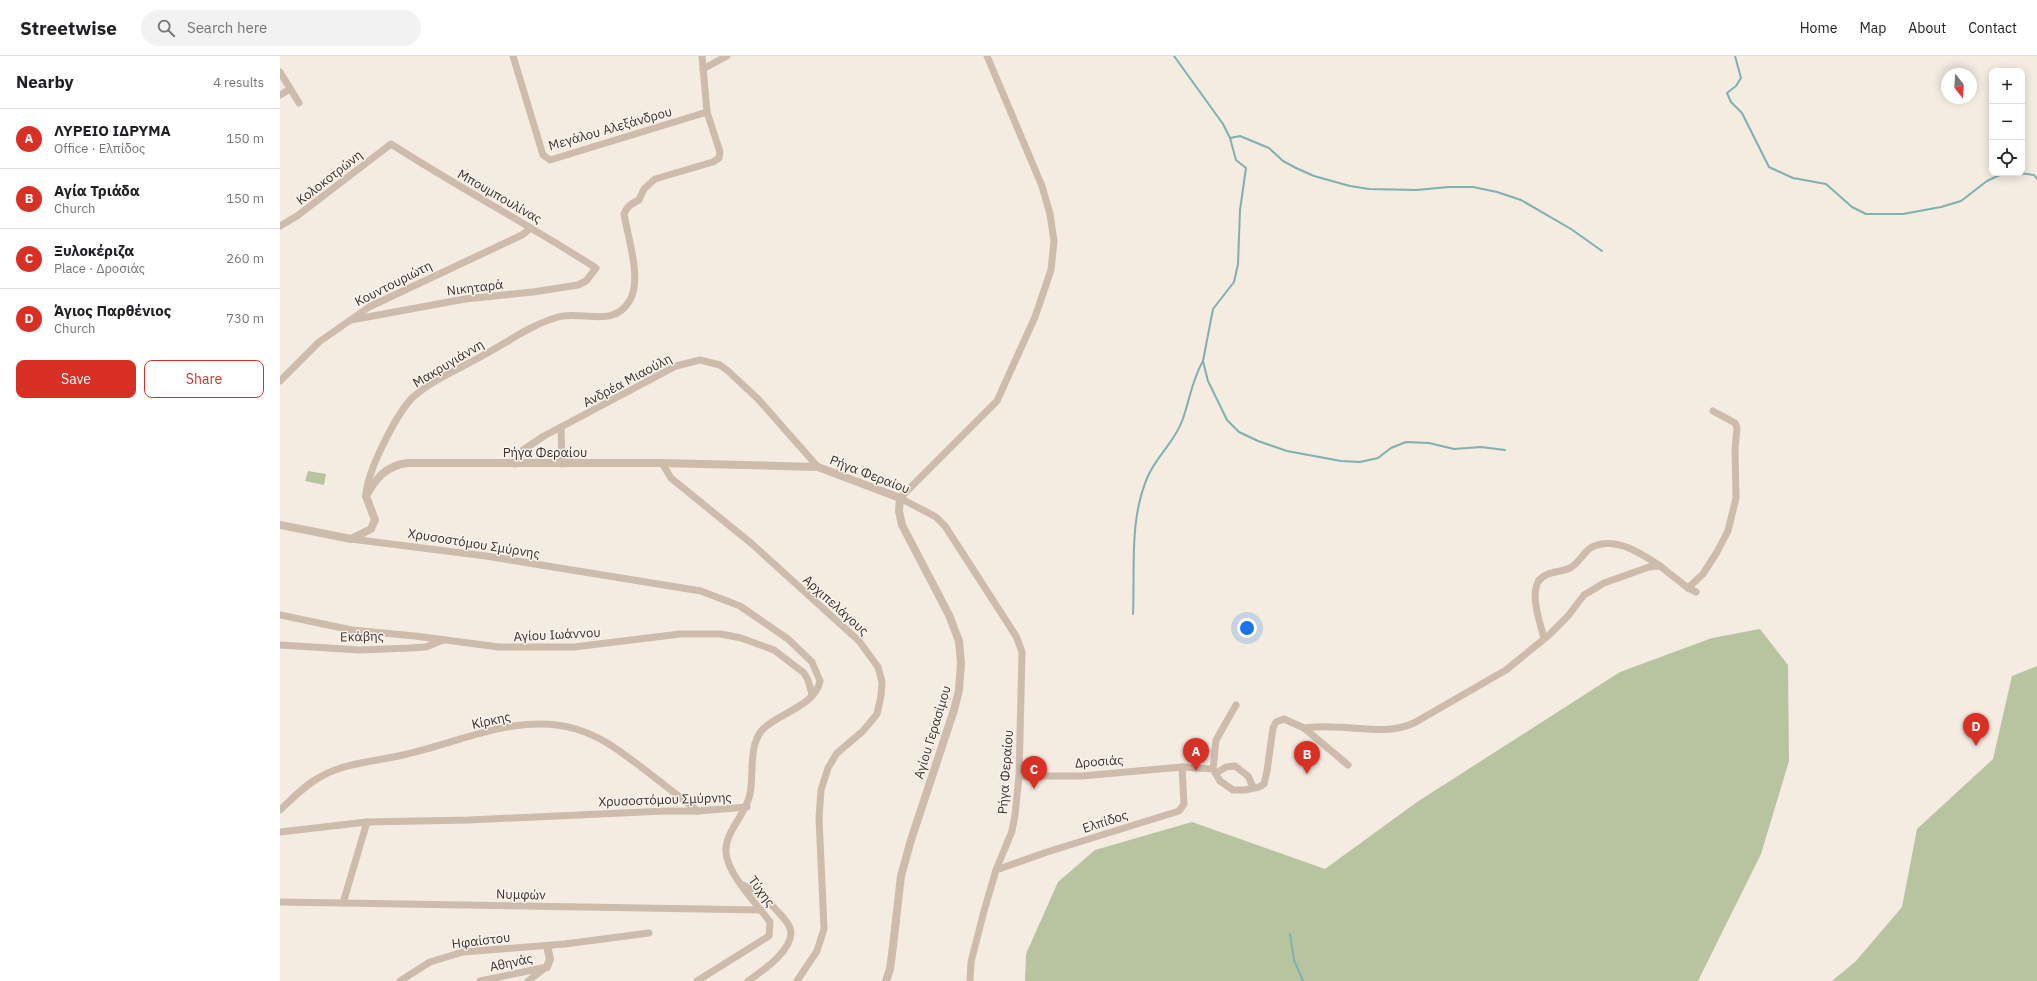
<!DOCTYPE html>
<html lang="en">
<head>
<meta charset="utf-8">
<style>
	:root { --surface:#fff; --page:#f2f2f2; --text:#202124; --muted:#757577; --line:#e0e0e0; --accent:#d93025 }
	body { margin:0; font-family:"IBM Plex Sans",sans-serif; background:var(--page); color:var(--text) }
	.controls { position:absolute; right:12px; top:12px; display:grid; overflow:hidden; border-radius:8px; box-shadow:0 2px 10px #0003 }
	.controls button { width:36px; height:36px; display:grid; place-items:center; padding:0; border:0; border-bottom:1px solid var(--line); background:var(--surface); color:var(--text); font:20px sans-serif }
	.compass { position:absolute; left:1661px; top:12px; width:36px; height:36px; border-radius:50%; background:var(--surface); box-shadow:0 2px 10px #0003; rotate:163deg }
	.you { position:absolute; left:967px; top:572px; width:14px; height:14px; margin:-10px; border:3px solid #fff; border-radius:50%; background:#1a73e8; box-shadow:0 0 0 6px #1a73e833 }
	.badge { display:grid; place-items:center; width:26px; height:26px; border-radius:50%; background:var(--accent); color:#fff; font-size:13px; font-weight:700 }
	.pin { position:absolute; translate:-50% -33px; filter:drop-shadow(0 1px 2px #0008) }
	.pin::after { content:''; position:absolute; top:21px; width:14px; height:12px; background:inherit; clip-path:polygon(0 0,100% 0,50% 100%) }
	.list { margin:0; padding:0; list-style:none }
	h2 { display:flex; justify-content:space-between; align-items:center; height:52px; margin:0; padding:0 16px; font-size:17px }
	h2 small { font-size:13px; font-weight:400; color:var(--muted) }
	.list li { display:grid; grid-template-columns:26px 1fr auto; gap:12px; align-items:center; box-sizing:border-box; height:60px; padding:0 16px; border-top:1px solid var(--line) }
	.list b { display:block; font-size:15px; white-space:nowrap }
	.list p { margin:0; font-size:13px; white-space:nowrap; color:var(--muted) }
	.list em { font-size:13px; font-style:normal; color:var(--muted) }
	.actions { display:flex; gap:8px; padding:12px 16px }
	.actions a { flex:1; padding:9px 0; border:1px solid var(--accent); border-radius:8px; text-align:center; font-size:14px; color:var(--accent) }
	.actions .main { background:var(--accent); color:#fff }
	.icon { flex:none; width:22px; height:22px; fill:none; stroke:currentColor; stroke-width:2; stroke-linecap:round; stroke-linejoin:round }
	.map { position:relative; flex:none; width:1757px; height:925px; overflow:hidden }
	header { display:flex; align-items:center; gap:24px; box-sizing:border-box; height:56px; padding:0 20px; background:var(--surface); border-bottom:1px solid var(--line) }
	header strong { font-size:19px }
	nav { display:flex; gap:22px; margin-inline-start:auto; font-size:14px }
	.search { width:280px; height:36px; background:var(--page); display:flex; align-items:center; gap:10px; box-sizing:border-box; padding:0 14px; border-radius:22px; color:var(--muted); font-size:15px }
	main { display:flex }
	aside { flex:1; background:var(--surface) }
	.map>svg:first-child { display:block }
	.green { fill:#b8c4a0 }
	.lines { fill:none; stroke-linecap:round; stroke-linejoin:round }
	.stream { stroke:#7fb0b2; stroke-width:2 }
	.minor { stroke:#cdbbac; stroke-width:7 }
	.tertiary { stroke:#cdbbac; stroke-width:8 }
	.labels { text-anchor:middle; stroke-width:3; stroke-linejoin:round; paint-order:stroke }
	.street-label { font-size:13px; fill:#3b302b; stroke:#fbf5ee }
</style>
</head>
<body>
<header>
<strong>Streetwise</strong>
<div class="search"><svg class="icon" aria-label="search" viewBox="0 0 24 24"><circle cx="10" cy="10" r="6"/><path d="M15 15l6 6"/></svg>Search here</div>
<nav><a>Home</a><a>Map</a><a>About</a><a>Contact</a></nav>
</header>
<main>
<aside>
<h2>Nearby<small>4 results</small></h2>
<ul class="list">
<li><span class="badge">A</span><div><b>ΛΥΡΕΙΟ ΙΔΡΥΜΑ</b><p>Office · Ελπίδος</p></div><em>150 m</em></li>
<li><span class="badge">B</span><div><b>Αγία Τριάδα</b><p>Church</p></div><em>150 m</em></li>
<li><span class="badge">C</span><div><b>Ξυλοκέριζα</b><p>Place · Δροσιάς</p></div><em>260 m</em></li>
<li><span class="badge">D</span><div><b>Άγιος Παρθένιος</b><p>Church</p></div><em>730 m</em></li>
</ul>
<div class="actions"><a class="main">Save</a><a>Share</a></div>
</aside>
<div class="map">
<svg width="1757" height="925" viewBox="0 0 1757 925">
	<rect width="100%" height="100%" fill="#f4ebe1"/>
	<!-- green -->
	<g class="green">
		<path d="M 28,415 L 46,418 L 44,429 L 25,425 Z"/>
		<path d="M 1480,573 L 1508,609 L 1509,705 L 1481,798 L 1418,925 L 745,925 L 746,898 L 778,826 L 815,794 L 912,766 L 1045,813 L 1137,746 L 1340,616 L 1432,582 Z"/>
		<path d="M 1757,610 L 1757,925 L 1552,925 L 1576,905 L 1622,851 L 1637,773 L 1713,703 L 1732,620 Z"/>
	</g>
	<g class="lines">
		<!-- stream -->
		<g class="stream">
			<path d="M 894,0 L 943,68 L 950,82 L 956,104 L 966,112 L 960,154 L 958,208 L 954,226 L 933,253 L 923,305 L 928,325 L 947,364 L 959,376 L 978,385 L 1007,395 L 1061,405 L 1080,406 L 1098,402 L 1111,392 L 1126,386 L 1149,387 L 1174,393 L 1201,391 L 1225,394"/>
			<path d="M 1455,0 L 1461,22 L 1456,30 L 1447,37 L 1451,46 L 1462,57 L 1489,111 L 1513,122 L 1546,128 L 1572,151 L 1586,158 L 1623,158 L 1661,151 L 1681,145 L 1707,125 L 1724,117"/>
			<path d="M 950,82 L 960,80 L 989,92 L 1003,105 L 1016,112 L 1034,120 L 1070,130 L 1089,133 L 1136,134 L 1169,131 L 1193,131 L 1217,136 L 1241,144 L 1291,173 L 1322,195"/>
			<path d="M 1740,117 L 1754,119 L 1757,123"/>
			<path d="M 853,558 C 855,511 849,463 868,420 C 877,400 895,385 902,365 C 910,344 911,326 923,305"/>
			<path d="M 1010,878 L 1014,904 L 1023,925"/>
		</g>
		<!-- minor -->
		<g class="minor">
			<path d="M 233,0 L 263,99 L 270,104 L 427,56 L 422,0"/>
			<path d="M 423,13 L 447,0"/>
			<path d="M 0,16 L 19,47"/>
			<path d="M 0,39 L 10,33"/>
			<path d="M 0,170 L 17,160 L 111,88 C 178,131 249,169 316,212 L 306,225 L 298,229 L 253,236 L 185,243 L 71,264"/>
			<path d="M 0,325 L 39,286 L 89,251 L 242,179 L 251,172"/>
			<path d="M 281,371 L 282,408"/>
			<path d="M 382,407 L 391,422 L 472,488 L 579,585 L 598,611 L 602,626 L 601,640 L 597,658 L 583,675 L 557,697 L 548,712 L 541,734 L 539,762 L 544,873 L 537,895 L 517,925"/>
			<path d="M 235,408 L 243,394 L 264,380 L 396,310 L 420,304 L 440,309 L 448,315 L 478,343 L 538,411"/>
			<path d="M 86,440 C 86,417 116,359 132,342 C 152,324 179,313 202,300 C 227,287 250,269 278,261 C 302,254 334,273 350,244 C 362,223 348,182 344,158 C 347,150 351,148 359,144 L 364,133 L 375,123 L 433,106 L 439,102 L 440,96 L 427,56"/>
			<path d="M 71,483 L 206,500 L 421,535 L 460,550 L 508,583 L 532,606 L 540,625 C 535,650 499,657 483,673 C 468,689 474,719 470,738 C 466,759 444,776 446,797 C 448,819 477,848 490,866 L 489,880 L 417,925"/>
			<path d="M 1408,532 L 1423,518 L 1437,496 L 1448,475 L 1456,442 L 1455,393 L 1457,372 L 1455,367 L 1433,355"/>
			<path d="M 0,559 L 72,574 L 135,580 L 219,591 L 294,591 L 400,578 L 441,578 L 461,582 L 494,594 L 524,617 L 528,624 L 532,638"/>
			<path d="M 1264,583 C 1261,568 1250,542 1258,526 C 1264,515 1279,517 1290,512 C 1300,507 1303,496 1312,491 C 1335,480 1361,497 1380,510"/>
			<path d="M 0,589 L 80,594 L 130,592 L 146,591 L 163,584"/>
			<path d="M 1024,672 C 1033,671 1043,670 1052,671 C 1080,671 1108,679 1134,667 L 1226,614 L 1269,579 L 1288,560 L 1304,539 L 1324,527 L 1369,511 L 1380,510 L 1408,532 L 1416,536"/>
			<path d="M 933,713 L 936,684 L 956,649"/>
			<path d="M 936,717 L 946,711 L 955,710 L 968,720 L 973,731"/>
			<path d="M 739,720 L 802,720 L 902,711 L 933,713 L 940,725 L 953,734 L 965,734 L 979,731 L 984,728 L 987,715 L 993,672 L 996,666 L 1004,663 L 1024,672 L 1068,709"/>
			<path d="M 0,754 C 13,742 26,728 42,720 C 68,706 99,705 127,698 C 181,686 239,656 296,673 C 325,682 341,696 365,714 C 383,728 400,741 418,755"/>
			<path d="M 0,776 L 87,766 L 189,764 L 385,755 L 418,755 L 467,751"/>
			<path d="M 716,814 L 767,796 L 899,755 L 904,748 L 902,711"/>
			<path d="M 463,829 C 478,836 488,844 499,857 C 503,861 508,867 510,872 C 517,892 481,916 468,925"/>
			<path d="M 0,846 L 481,854"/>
			<path d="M 63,847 L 87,766"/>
			<path d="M 120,925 L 150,906 L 183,896 L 285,888 L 369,877"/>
			<path d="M 200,925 L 267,911"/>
			<path d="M 248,925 L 265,912"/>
			<path d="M 690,925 L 691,906 L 704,855 L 716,814 L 732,775 L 735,759 L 739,720 L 742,596 L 736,580 L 665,470 L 656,461 L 620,442 L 717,345 L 755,261 L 771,214 L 774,185 L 770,158 L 762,130 L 707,0"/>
		</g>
		<!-- tertiary -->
		<g class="tertiary">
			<path d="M 0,469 L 71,483 L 91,473 L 95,464 L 86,440 C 96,422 106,410 127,407 L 382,407 L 538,411 L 620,442 L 619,455 L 622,469 L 669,559 L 679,585 L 681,607 L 679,634 L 674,654 L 631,784 L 621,820 L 613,890 L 610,913 L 606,925"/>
			<path d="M 267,911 L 270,903 L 267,890"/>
		</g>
	</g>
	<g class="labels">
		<!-- street labels -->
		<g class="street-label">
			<text transform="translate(330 72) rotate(-16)" y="5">Μεγάλου Αλεξάνδρου</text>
			<text transform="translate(49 121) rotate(-38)" y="5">Κολοκοτρώνη</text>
			<text transform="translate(220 140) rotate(30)" y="5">Μπουμπουλίνας</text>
			<text transform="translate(113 227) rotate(-27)" y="5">Κουντουριώτη</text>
			<text transform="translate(195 231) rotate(-7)" y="5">Νικηταρά</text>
			<text transform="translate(168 307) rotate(-31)" y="5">Μακρυγιάννη</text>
			<text transform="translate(347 324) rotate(-28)" y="5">Ανδρέα Μιαούλη</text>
			<text x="265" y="401">Ρήγα Φεραίου</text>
			<text transform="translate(590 418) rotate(21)" y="5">Ρήγα Φεραίου</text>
			<text transform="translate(194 487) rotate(9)" y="5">Χρυσοστόμου Σμύρνης</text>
			<text transform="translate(556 549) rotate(42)" y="5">Αρχιπελάγους</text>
			<text transform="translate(277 578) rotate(-3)" y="5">Αγίου Ιωάννου</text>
			<text transform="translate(82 580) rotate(-1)" y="5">Εκάβης</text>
			<text transform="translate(211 664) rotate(-12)" y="5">Κίρκης</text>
			<text transform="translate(652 676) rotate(-73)" y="5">Αγίου Γερασίμου</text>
			<text transform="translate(819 705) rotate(-4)" y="5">Δροσιάς</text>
			<text transform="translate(725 716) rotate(-86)" y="5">Ρήγα Φεραίου</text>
			<text transform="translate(385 743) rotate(-2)" y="5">Χρυσοστόμου Σμύρνης</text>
			<text transform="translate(825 765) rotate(-18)" y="5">Ελπίδος</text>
			<text transform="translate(482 835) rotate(53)" y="5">Τύχης</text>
			<text transform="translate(241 838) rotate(1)" y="5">Νυμφών</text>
			<text transform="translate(201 884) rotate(-7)" y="5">Ηφαίστου</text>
			<text transform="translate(231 906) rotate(-12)" y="5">Αθηνάς</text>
		</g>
	</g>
</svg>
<div class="controls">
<button>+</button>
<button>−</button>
<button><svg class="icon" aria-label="locate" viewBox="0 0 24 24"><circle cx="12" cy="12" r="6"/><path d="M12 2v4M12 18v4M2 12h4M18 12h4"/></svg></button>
</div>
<svg class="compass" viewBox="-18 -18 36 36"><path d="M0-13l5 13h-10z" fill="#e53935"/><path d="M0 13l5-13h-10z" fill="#757577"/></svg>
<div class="you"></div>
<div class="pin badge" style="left:916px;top:715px">A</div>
<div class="pin badge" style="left:1027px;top:718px">B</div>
<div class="pin badge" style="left:754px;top:733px">C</div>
<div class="pin badge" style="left:1696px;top:690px">D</div>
</div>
</main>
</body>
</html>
